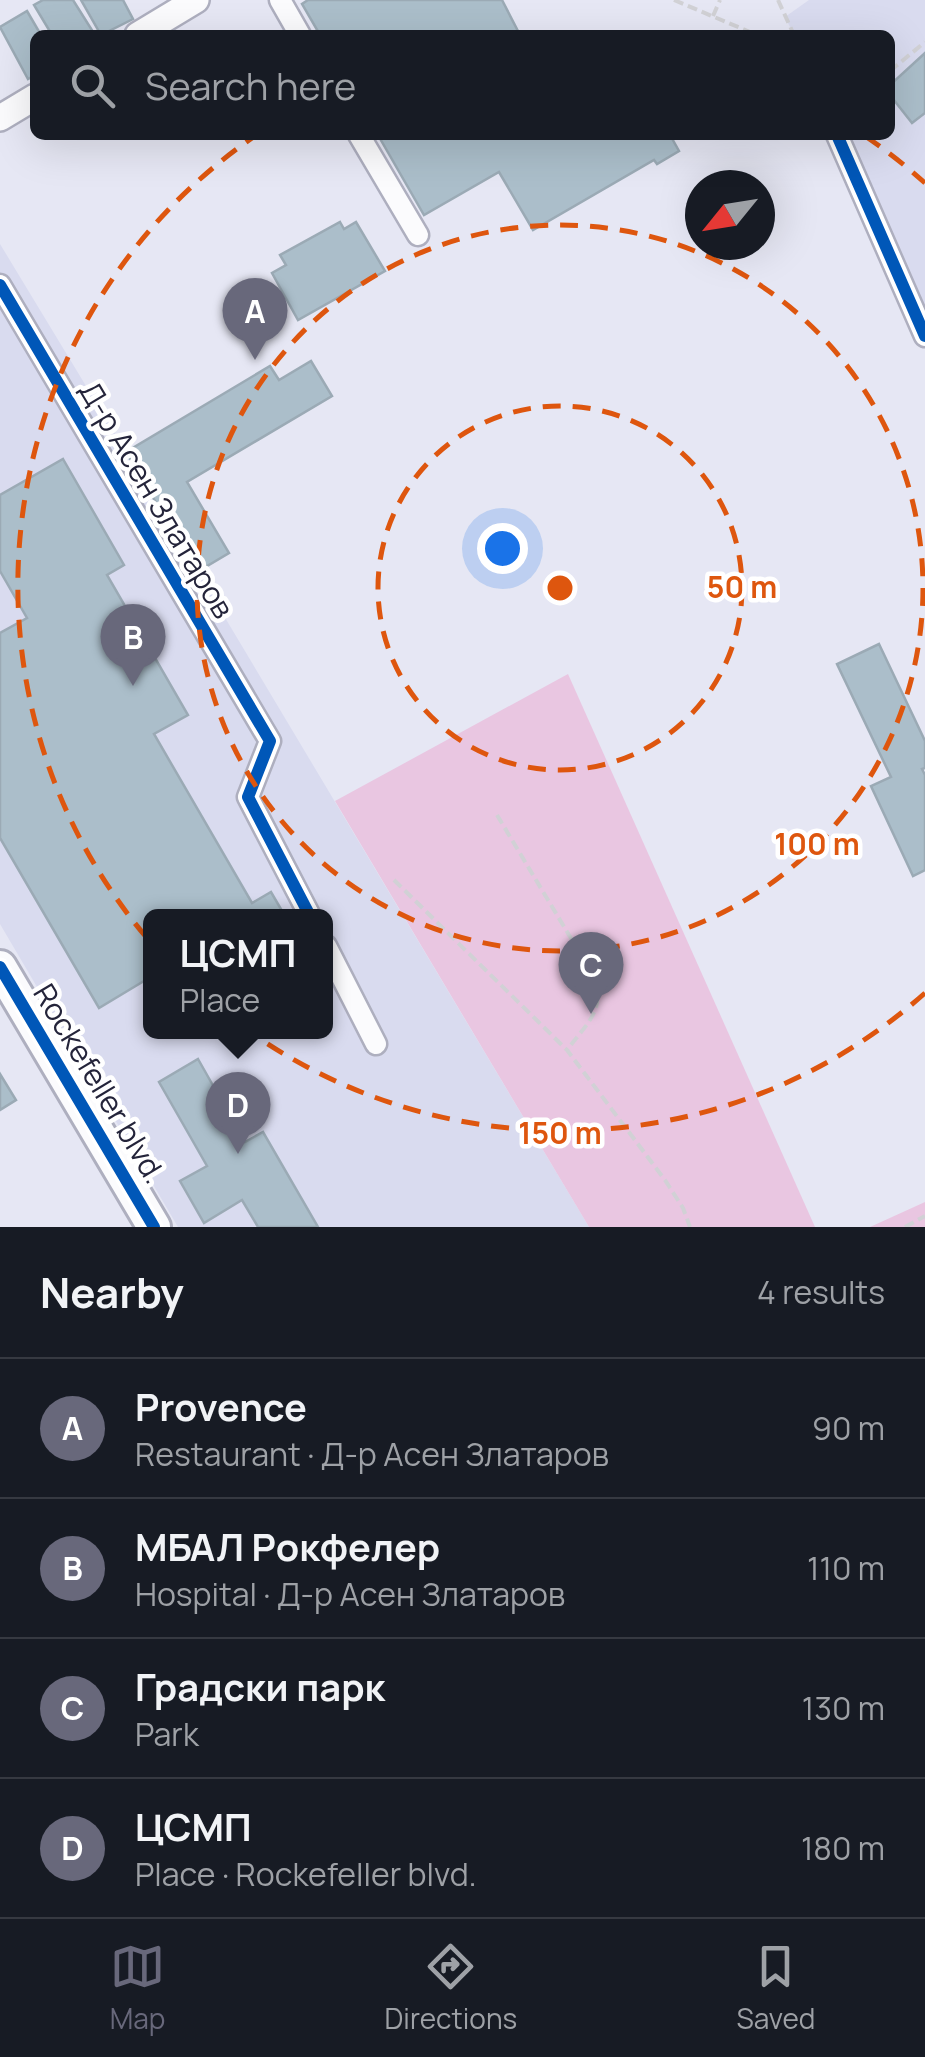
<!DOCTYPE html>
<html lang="en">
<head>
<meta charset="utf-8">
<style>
	:root { --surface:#171b24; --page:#242831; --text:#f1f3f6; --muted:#9ea1a6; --line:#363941; --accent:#68687b }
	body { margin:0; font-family:Manrope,sans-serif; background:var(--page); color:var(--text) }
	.compass { position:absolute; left:685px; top:170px; width:90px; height:90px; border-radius:50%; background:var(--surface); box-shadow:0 10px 40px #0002; rotate:240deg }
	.you { position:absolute; left:502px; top:548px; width:35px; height:35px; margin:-25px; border:8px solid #fff; border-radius:50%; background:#1a73e8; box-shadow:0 0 0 15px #1a73e833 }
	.badge { display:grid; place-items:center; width:65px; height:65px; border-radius:50%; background:var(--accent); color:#fff; font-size:32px; font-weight:700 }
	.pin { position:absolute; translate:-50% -82px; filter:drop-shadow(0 2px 5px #0008) }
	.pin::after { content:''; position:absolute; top:52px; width:35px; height:30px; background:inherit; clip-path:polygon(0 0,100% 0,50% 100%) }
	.popup { position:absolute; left:143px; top:909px; width:190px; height:130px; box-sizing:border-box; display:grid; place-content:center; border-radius:15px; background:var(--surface); filter:drop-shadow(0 2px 8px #0005); font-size:32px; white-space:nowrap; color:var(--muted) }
	.popup b { font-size:38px; color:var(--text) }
	.popup::after { content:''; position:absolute; left:50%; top:100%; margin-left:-20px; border:20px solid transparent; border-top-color:var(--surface) }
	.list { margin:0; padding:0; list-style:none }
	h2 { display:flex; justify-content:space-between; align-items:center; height:130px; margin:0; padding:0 40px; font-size:42px }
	h2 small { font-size:32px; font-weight:400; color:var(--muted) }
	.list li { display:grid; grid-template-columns:65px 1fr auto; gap:30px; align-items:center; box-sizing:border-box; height:140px; padding:0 40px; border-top:2px solid var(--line) }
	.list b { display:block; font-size:38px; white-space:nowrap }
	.list p { margin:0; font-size:32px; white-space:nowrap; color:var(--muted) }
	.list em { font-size:32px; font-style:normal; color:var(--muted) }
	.icon { flex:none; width:55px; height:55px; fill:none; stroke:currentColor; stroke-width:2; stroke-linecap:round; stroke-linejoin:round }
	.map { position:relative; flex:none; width:925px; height:1227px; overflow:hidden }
	.search { position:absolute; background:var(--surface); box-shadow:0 10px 40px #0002; left:30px; right:30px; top:30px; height:110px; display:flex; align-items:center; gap:25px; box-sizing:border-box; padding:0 35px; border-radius:15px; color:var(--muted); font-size:38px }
	.sheet { height:690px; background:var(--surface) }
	nav { display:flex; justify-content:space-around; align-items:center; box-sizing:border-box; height:140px; border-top:2px solid var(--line); background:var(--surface); font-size:28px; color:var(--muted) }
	nav a { display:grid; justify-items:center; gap:5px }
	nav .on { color:var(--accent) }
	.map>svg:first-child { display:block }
	.built { fill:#d9dbef; fill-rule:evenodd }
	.green { fill:#e9c6e1 }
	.building { fill:#abbeca; stroke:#9baab5; stroke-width:2.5 }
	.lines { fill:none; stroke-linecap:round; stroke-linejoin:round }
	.minor-casing { stroke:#aeafbf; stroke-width:25 }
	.tertiary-casing { stroke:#aeafbf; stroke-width:30 }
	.primary-casing { stroke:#aeafbf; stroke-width:38 }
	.path { stroke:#d1d1d5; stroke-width:4; stroke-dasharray:10 5; stroke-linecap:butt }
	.minor { stroke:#fbfbfd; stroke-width:20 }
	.tertiary { stroke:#fbfbfd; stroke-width:25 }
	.primary { stroke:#fbfbfd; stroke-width:32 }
	.cycleway-casing { stroke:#fff; stroke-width:19 }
	.cycleway { stroke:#0057b8; stroke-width:12 }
	.ring { fill:none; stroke:#de560e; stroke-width:5; stroke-dasharray:18 12 }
	.labels { text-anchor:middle; stroke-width:9; stroke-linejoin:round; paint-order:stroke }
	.street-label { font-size:30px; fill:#24243a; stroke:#fff }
	.centre { fill:#de560e; stroke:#fff; stroke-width:5 }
	.ring-label { font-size:30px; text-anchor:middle; font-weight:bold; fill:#de560e; stroke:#fff; stroke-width:9; stroke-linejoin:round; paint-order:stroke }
</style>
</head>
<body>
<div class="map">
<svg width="925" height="1227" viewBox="0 0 925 1227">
	<rect width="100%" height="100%" fill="#e6e7f4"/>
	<!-- built -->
	<g class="built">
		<path d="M 809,0 L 925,0 L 925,336 L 837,135 L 890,135 L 890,35 L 794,35 L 785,17 Z"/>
		<path d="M 0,244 L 126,452 L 589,1227 L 178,1227 L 0,924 ZM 150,916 L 326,916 L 326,1032 L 150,1032 Z"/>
	</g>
	<!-- green -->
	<g class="green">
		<path d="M 568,674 L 815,1227 L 589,1227 L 335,801 Z"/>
		<path d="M 925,1202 L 925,1227 L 870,1227 Z"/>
	</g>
	<!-- building -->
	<g class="building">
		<path d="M 43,0 L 73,0 L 95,35 L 52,35 L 34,5 Z"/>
		<path d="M 81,0 L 123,0 L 133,19 L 101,35 Z"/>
		<path d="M 308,0 L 502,0 L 520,35 L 320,35 L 302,4 Z"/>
		<path d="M 27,11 L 41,35 L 35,35 L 35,75 L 28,79 L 0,27 Z"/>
		<path d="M 925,53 L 925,113 L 912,123 L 890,95 L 890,85 Z"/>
		<path d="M 378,135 L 670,135 L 679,151 L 657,164 L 654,160 L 533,230 L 499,172 L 424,215 Z"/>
		<path d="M 340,222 L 344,229 L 356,222 L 385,271 L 298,320 L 272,273 L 286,265 L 280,255 Z"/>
		<path d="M 311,361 L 332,396 L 187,482 L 229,553 L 197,572 L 126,452 L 270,366 L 279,380 Z"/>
		<path d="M 63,459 L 124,565 L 107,575 L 188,715 L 154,734 L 252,903 L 271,892 L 285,916 L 150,916 L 150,992 L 144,981 L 99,1008 L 0,838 L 0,633 L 27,618 L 0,571 L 0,495 Z"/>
		<path d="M 879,644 L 925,741 L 925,768 L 922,769 L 925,775 L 925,870 L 913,876 L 871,786 L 891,777 L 837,664 Z"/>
		<path d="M 198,1059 L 245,1142 L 263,1132 L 318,1227 L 258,1227 L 242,1200 L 204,1223 L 180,1181 L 207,1166 L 159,1082 Z"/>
		<path d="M 0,1074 L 16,1100 L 0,1110 Z"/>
	</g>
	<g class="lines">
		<defs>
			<g id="minor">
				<path d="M 280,0 L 300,35"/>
				<path d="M 359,135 L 418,235"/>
				<path d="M 837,135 L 925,336"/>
				<path d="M 0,285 L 270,741 L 248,797 L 310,916"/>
				<path d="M 326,946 L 376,1044"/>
			</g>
			<g id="tertiary">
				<path d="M 138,35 L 196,0"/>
				<path d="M 0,118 L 35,97"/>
			</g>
			<path id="primary" d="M 0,967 L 154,1227"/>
		</defs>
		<!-- minor casing -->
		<use href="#minor" class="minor-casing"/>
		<!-- tertiary casing -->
		<use href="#tertiary" class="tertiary-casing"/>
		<!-- primary casing -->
		<use href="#primary" class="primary-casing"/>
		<!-- path -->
		<g class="path">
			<path d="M 674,0 L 757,35"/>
			<path d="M 778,0 L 794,35"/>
			<path d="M 713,16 L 720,0"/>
			<path d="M 890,71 L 925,42"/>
			<path d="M 497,815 L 593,975 C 607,1009 587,1023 567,1050"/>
			<path d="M 394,880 L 567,1050 L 665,1180 L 683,1208 L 690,1227"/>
			<path d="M 905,1227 L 925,1216"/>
		</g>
		<!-- minor -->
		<use href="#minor" class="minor"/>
		<!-- tertiary -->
		<use href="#tertiary" class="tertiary"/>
		<!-- primary -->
		<use href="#primary" class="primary"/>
		<defs>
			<g id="cycleway">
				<path d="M 837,135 L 925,336"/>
				<path d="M 0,285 L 270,741 L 248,797 L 310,916"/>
				<path d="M 0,967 L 154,1227"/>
			</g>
		</defs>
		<!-- cycleway casing -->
		<use href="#cycleway" class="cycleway-casing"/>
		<!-- cycleway -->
		<use href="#cycleway" class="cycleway"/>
	</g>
	<!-- distance rings -->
	<g class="ring">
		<circle cx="560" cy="588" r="182"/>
		<circle cx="560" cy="588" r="363"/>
		<path d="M925 993A545 545 0 1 1 255 136M865 136A545 545 0 0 1 925 183"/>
	</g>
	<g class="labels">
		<!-- street labels -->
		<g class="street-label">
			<text transform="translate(156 500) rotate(59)" y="10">Д-р Асен Златаров</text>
			<text transform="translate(99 1084) rotate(59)" y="10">Rockefeller blvd.</text>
		</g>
	</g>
	<circle cx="560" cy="588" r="15" class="centre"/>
	<g class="ring-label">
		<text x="742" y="598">50 m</text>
		<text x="817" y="855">100 m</text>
		<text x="560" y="1144">150 m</text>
	</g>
</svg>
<svg class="compass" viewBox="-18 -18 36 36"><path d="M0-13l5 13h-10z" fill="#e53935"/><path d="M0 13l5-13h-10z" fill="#9ea1a6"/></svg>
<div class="you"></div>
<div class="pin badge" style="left:255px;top:360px">A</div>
<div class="pin badge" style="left:133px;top:686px">B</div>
<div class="pin badge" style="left:591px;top:1014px">C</div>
<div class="pin badge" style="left:238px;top:1154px">D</div>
<div class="popup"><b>ЦСМП</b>Place</div>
<div class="search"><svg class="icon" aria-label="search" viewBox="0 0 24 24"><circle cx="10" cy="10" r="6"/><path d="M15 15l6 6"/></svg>Search here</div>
</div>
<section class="sheet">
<h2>Nearby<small>4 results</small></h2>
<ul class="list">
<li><span class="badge">A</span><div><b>Provence</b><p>Restaurant · Д-р Асен Златаров</p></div><em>90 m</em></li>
<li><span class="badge">B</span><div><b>МБАЛ Рокфелер</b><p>Hospital · Д-р Асен Златаров</p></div><em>110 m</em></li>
<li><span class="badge">C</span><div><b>Градски парк</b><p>Park</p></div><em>130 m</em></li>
<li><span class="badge">D</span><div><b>ЦСМП</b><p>Place · Rockefeller blvd.</p></div><em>180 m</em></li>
</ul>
</section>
<nav>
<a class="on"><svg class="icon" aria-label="map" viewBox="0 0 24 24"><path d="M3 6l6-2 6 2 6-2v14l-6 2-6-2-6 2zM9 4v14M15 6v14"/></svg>Map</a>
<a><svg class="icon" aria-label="directions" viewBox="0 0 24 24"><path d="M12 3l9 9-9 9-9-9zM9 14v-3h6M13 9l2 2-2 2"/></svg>Directions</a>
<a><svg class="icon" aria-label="saved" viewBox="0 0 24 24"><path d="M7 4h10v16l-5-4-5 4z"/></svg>Saved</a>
</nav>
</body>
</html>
